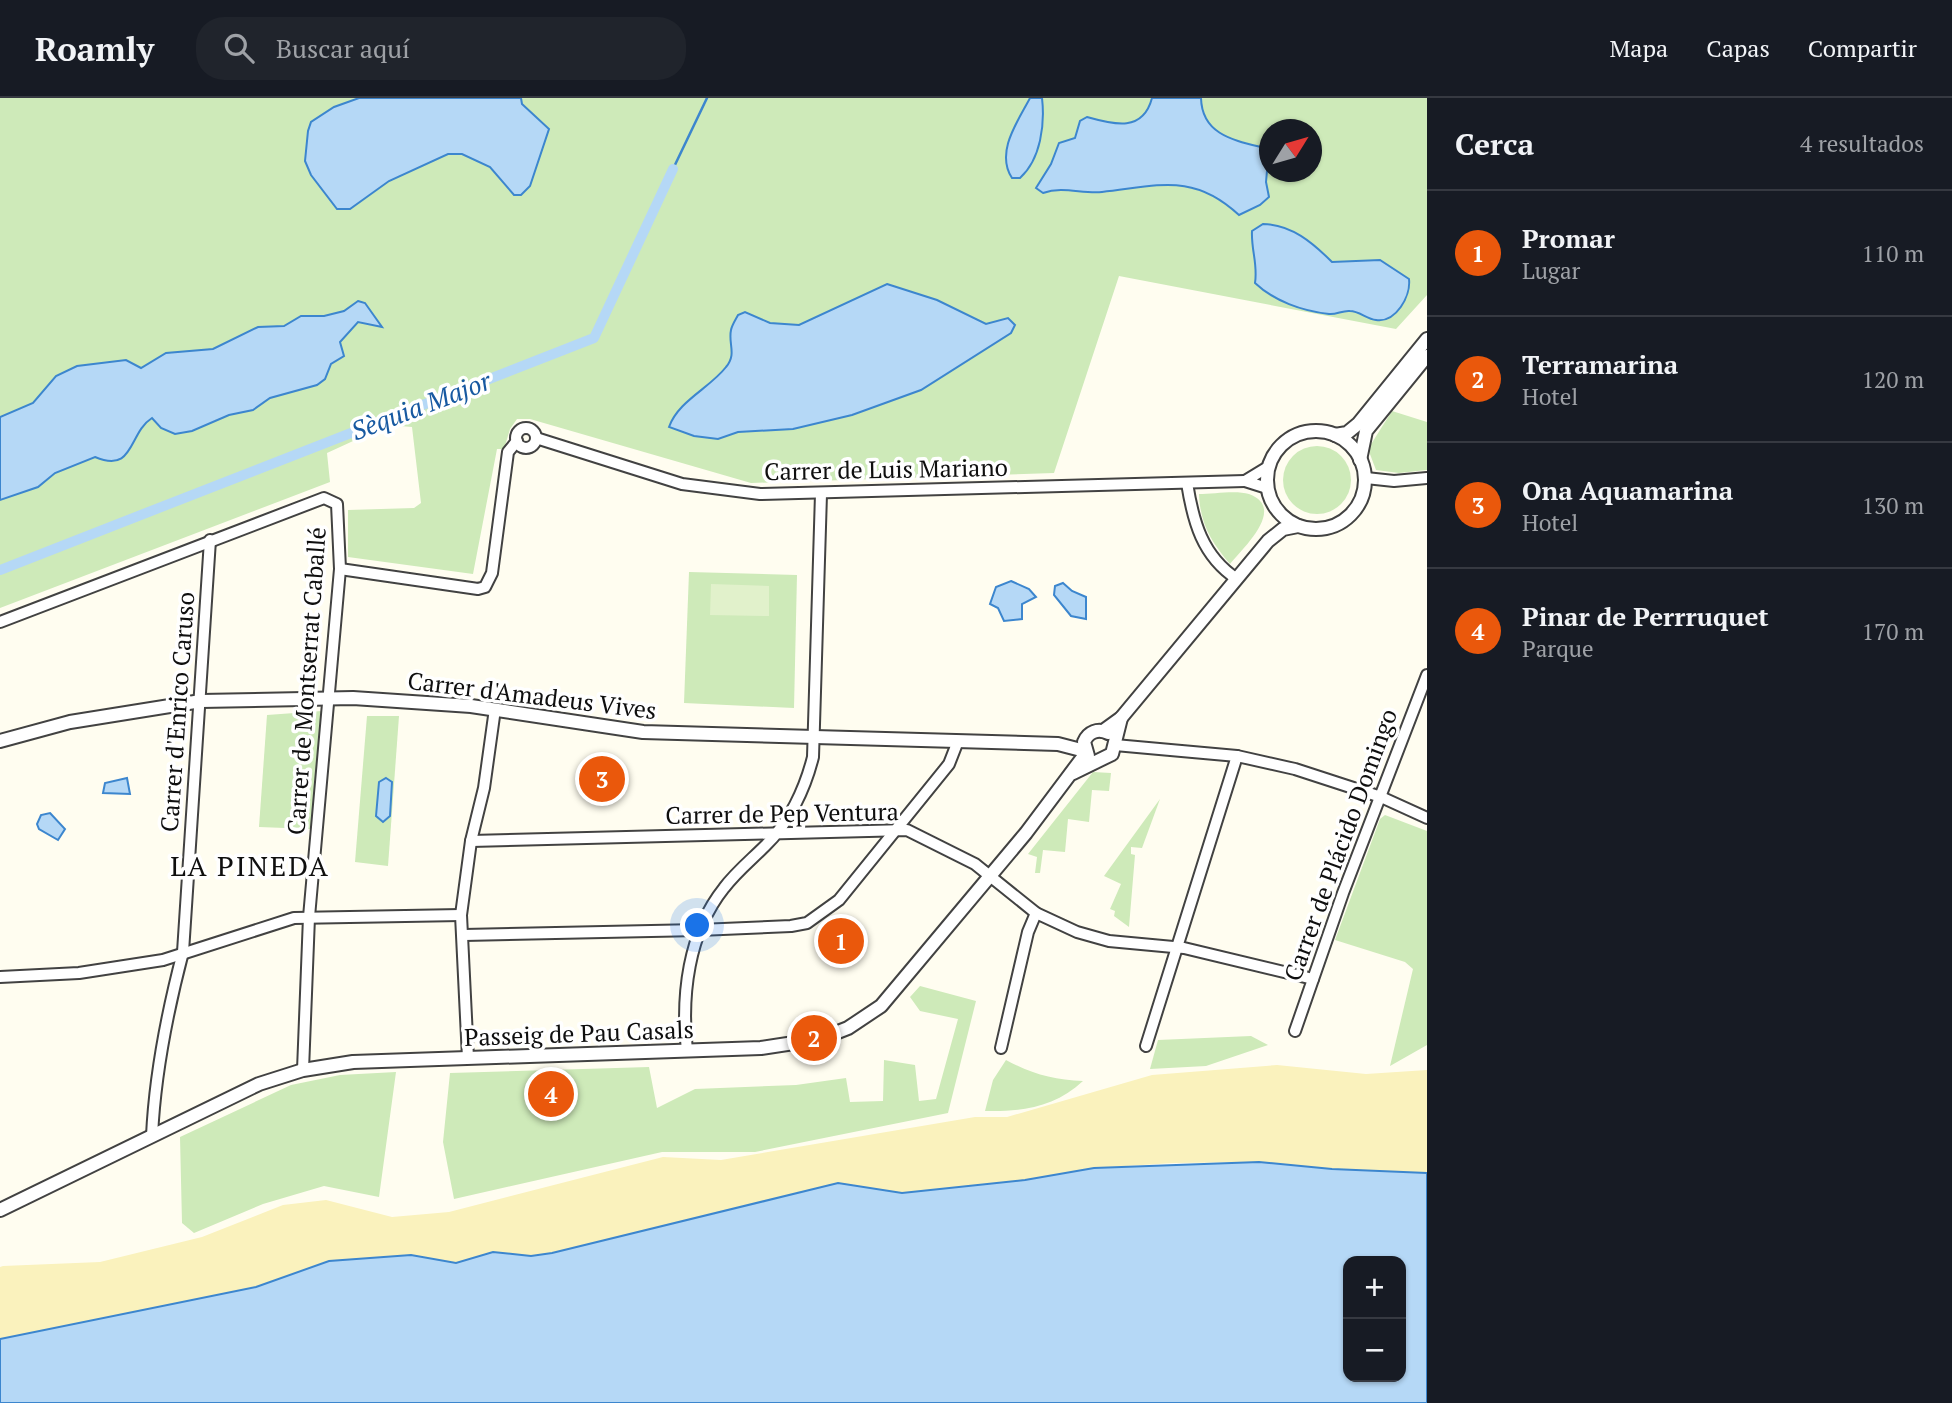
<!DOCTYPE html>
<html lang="es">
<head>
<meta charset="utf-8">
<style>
	:root { --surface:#171b24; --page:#20242c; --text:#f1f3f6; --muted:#9ea1a6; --line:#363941; --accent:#ea580c }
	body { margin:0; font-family:"PT Serif",serif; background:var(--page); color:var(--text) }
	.controls { position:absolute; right:21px; bottom:21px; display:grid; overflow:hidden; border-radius:14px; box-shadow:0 2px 5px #0004 }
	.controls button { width:63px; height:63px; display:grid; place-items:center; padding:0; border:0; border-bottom:2px solid var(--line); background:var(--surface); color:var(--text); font:35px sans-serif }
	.compass { position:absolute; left:1259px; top:21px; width:63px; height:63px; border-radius:50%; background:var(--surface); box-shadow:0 2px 5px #0004; rotate:53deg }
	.you { position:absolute; left:698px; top:828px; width:24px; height:24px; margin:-18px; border:5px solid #fff; border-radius:50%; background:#1a73e8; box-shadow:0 0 0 10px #1a73e833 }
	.badge { display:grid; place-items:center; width:46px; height:46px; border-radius:50%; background:var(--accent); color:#fff; font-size:23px; font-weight:700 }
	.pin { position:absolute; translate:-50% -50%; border:4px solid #fff; box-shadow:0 2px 7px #0006 }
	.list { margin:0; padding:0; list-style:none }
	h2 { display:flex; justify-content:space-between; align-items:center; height:91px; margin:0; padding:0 28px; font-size:30px }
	h2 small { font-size:23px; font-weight:400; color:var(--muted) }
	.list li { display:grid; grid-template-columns:46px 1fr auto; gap:21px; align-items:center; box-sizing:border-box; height:126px; padding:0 28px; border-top:2px solid var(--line) }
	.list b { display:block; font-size:26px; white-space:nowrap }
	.list p { margin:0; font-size:23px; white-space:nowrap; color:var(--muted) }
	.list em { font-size:23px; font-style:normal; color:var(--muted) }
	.icon { flex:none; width:38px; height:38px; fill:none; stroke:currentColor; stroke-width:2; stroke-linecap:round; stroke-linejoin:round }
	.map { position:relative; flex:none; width:1427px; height:1305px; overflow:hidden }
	header { display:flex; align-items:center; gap:42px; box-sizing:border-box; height:98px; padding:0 35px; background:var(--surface); border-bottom:2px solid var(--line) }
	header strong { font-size:33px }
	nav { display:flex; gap:38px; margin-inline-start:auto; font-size:24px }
	.search { width:490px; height:63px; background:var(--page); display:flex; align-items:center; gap:18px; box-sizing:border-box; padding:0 24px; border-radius:28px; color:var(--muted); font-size:26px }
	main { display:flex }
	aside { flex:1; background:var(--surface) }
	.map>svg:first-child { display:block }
	.green { fill:#ceeab9; fill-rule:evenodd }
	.sand { fill:#faf2bd }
	.pitch { fill:#e1f1cb }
	.water { fill:#b5d8f6; stroke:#3c86ce; stroke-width:2; fill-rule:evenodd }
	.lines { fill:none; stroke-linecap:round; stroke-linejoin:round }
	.stream { stroke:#3c86ce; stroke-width:2.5 }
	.canal { stroke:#b5d8f6; stroke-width:10 }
	.minor-casing { stroke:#424242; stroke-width:14 }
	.tertiary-casing { stroke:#424242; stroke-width:16 }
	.minor { stroke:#fff; stroke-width:10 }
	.tertiary { stroke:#fff; stroke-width:12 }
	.labels { text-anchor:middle; stroke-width:7; stroke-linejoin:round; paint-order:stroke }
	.street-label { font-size:24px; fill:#0f0f0f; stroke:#fff }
	.water-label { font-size:26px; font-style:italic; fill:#1759a1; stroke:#fff }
	.quarter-label { font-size:28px; letter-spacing:2px; fill:#0f0f0f; stroke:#fff }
</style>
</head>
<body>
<header>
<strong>Roamly</strong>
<div class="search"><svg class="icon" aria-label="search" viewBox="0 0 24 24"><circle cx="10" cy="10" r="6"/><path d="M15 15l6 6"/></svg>Buscar aquí</div>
<nav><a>Mapa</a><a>Capas</a><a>Compartir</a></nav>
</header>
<main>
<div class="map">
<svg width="1427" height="1305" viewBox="0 0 1427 1305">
	<rect width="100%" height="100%" fill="#fffdf0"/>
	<!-- green -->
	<g class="green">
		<path d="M 0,0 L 1427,0 L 1427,197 L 1396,231 L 1119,178 L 1054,375 L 751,385 L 530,321 L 517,321 L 510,331 L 504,351 L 497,351 L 473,476 L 348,459 L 348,412 L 414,410 L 421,405 L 412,329 L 388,327 L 327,355 L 330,384 L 0,510 ZM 1269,32 L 1311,32 L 1311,74 L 1269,74 Z"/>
		<path d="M 1392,313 L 1427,324 L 1427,372 L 1399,375 L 1376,372 L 1368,351 Z"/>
		<circle cx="1317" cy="382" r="34"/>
		<path d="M 1199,396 C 1213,396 1236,392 1249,396 C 1287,410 1243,450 1230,466 C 1211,444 1200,425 1199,396 Z"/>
		<path d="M 689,474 L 797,477 L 794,610 L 684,605 Z"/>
		<path d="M 322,613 L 311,731 L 259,729 L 267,617 Z"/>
		<path d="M 367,618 L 399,618 L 388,768 L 355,764 Z"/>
		<path d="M 1093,674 L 1111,675 L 1109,693 L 1092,692 L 1089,724 L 1068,721 L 1065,754 L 1043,752 L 1040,775 L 1035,775 L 1037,759 L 1028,756 Z"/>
		<path d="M 1160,701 L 1142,750 L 1131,749 L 1131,756 L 1135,757 L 1129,829 L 1114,818 L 1115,813 L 1110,811 L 1121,786 L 1104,778 Z"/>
		<path d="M 1385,717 L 1427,733 L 1427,947 L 1390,968 L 1413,871 L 1405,864 L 1335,842 L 1380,721 Z"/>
		<path d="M 920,888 L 976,903 L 948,1015 L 755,1054 L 662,1054 L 454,1101 L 443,1044 L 450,975 L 649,969 L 657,1010 L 695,991 L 796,987 L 846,980 L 850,1004 L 883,1003 L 884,962 L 915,967 L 919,1003 L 936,1001 L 958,921 L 920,913 L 910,899 Z"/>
		<path d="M 1251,938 L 1268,947 L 1206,968 L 1150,971 L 1158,942 Z"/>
		<path d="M 1006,962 C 1032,976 1054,982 1083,983 C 1055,1009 1023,1014 985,1013 L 993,982 Z"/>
		<path d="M 396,974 L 379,1099 L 324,1088 L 263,1106 L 194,1135 L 182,1125 L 180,1039 L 291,987 L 340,977 Z"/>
	</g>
	<!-- sand -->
	<path class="sand" d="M 1277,967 L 1366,976 L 1427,972 L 1427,1075 L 1332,1071 L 1259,1064 L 1173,1065 L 1094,1070 L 1025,1082 L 902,1095 L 838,1085 L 552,1155 L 531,1158 L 493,1154 L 456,1165 L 411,1157 L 329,1163 L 256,1189 L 0,1241 L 0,1169 L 3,1168 L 100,1164 L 202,1139 L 283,1107 L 326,1102 L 392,1119 L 449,1114 L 663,1059 L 721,1062 L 975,1019 L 1007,1019 L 1152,977 Z"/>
	<!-- pitch -->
	<path class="pitch" d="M 711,486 L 769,488 L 769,518 L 710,517 Z"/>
	<!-- water -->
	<g class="water">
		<path d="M 359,0 L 521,0 L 522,6 L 549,31 L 530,88 L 521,97 L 514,97 L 490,69 L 462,56 L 448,56 L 389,83 L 350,111 L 337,111 L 311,77 L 305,63 L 308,33 L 311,24 L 334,9 Z"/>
		<path d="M 1030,0 L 1042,0 C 1045,26 1041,61 1020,80 L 1012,80 C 995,54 1018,23 1030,0 Z"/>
		<path d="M 1152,0 L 1201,0 C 1202,39 1238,43 1269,51 L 1266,84 L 1269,99 L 1260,107 L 1239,117 C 1193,74 1158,88 1102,94 C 1082,96 1063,88 1043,95 L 1036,90 L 1051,66 L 1059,45 L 1075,40 L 1080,23 L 1087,19 C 1115,27 1143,34 1152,0 Z"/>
		<path d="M 1263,126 C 1291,126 1313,145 1332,164 L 1380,162 L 1409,181 C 1411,198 1396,225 1376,222 C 1367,221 1359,213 1350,213 C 1343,212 1336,217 1329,216 C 1302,213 1274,203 1255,185 C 1258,166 1251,152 1252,133 Z"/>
		<path d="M 887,186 L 937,202 L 986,226 L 1008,220 L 1015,227 L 1011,235 L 921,292 L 852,317 L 793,331 L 738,334 L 718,341 L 694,338 L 669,329 C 678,303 710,290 726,269 C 737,256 728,246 731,232 C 732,227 736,221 738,217 L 745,214 L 770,225 L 799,227 Z"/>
		<path d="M 358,203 L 365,205 L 382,229 L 358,224 L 340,244 L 344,258 L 331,266 L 325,281 L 317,287 L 270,300 L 253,312 L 229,317 L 192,333 L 175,336 L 161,330 L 152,320 C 128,335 135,376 95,359 L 55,375 L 38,389 L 0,402 L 0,319 L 33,305 L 56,278 L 77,268 L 126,262 L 141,270 L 166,255 L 213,251 L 258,229 L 284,228 L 301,218 L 324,218 L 344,213 Z"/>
		<path d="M 1011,483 L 1029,491 L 1036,499 L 1022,506 L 1022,521 L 1004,523 L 998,510 L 990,506 L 996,489 Z"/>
		<path d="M 1063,485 L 1072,493 L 1086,499 L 1086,521 L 1071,518 L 1054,497 L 1055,488 Z"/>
		<path d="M 127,680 L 130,696 L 103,695 L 105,685 Z"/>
		<path d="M 386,680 L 392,684 L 390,718 L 383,724 L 376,718 L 379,684 Z"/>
		<path d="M 50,715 L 65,731 L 58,742 L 39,731 L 37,726 L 41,717 Z"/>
		<path d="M 1259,1064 L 1332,1071 L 1427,1075 L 1427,1305 L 0,1305 L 0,1241 L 256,1189 L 329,1163 L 411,1157 L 456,1165 L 493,1154 L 531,1158 L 552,1155 L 838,1085 L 902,1095 L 1025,1082 L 1094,1070 ZM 1348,1163 L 1401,1163 L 1401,1279 L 1348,1279 Z"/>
	</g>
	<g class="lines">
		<!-- stream -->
		<path class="stream" d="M 673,71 L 707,0"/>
		<!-- canal -->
		<path class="canal" d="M 0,472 L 594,240 L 673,71"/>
		<defs>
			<g id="minor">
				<circle cx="526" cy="340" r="10"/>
				<path d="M 536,340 L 682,386 L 760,396 L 1245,383"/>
				<path d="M 1366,380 L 1394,383 L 1427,380"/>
				<path d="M 1187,385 C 1193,423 1202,458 1237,481"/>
				<path d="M 1267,390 L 1245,383 L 1268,369"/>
				<path d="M 340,471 L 478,491 L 485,489 L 492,475 L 508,354 L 517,343"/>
				<path d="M 0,524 L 324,400 L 337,406 L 340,471 L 309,819 L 303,972"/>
				<path d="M 1115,647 L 1237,658 L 1295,671 L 1381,699 L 1427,720"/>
				<path d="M 471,743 L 907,732 L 975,766 L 1036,815 L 1077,834 L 1109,843 L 1184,850 L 1313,881"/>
				<path d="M 464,837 L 699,832 L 791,828 L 807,825 L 839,802 L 949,666 L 958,643"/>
				<path d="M 0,879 L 79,875 L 163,862 L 294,820 L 461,817"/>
				<path d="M 1295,933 L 1343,795 L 1427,577"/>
				<path d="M 1146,948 L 1237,658"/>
				<path d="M 1001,950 L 1028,834 L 1036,815"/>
				<path d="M 687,953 C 681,898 688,835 724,790 C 736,774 751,762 765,748 C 789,725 805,691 813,659 L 821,396"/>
				<path d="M 468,960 L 461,817 L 471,743 L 484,690 L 495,611"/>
				<path d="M 152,1038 C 155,974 167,915 183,854 L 210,442"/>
			</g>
			<g id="tertiary">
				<circle cx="1316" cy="382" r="49"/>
				<path d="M 1335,337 L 1347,335 L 1358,326 L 1427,241"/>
				<path d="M 1360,362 L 1366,333 L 1427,258"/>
				<path d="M 1103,633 L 1121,620 L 1268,443 L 1283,431 L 1298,428"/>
				<path d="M 0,643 L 70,624 L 201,603 L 353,600 L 471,608 L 643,634 L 1058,646 L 1085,653"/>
				<path d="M 1088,658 L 1084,644 C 1088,634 1098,630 1108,635"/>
				<path d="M 1073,675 L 1112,656 L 1121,620"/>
				<path d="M 0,1112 L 259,986 L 303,972 L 353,964 L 761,950 L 820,941 L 848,930 L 881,908 L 1026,735 L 1086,655"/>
			</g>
		</defs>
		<!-- minor casing -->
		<use href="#minor" class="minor-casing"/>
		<!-- tertiary casing -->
		<use href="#tertiary" class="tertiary-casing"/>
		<!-- minor -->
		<use href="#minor" class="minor"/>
		<!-- tertiary -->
		<use href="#tertiary" class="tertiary"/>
	</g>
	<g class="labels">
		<!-- street labels -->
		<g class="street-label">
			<text transform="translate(886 372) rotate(-1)" y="8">Carrer de Luis Mariano</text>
			<text transform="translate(307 583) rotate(-86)" y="8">Carrer de Montserrat Caballé</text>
			<text transform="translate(532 598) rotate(7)" y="8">Carrer d'Amadeus Vives</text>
			<text transform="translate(178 614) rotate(-86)" y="8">Carrer d'Enrico Caruso</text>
			<text transform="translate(782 716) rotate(-1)" y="8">Carrer de Pep Ventura</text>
			<text transform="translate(1341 747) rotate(-70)" y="8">Carrer de Plácido Domingo</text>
			<text transform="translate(579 936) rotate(-2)" y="8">Passeig de Pau Casals</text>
		</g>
		<!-- water labels -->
		<g class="water-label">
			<text transform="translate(421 308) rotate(-21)" y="9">Sèquia Major</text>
		</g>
		<!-- quarter labels -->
		<g class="quarter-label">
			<text x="250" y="778">LA PINEDA</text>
		</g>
	</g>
</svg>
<div class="controls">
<button>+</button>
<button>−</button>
</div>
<svg class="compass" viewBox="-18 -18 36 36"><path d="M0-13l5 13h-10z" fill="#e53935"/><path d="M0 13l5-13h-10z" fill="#9ea1a6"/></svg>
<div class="you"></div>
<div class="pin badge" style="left:841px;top:843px">1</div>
<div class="pin badge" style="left:814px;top:940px">2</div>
<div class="pin badge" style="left:602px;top:681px">3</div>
<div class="pin badge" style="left:551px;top:996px">4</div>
</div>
<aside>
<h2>Cerca<small>4 resultados</small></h2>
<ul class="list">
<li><span class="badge">1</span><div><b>Promar</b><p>Lugar</p></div><em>110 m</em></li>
<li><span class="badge">2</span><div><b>Terramarina</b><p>Hotel</p></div><em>120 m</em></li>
<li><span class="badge">3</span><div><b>Ona Aquamarina</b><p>Hotel</p></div><em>130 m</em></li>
<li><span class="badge">4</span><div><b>Pinar de Perrruquet</b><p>Parque</p></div><em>170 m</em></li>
</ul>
</aside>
</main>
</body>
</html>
